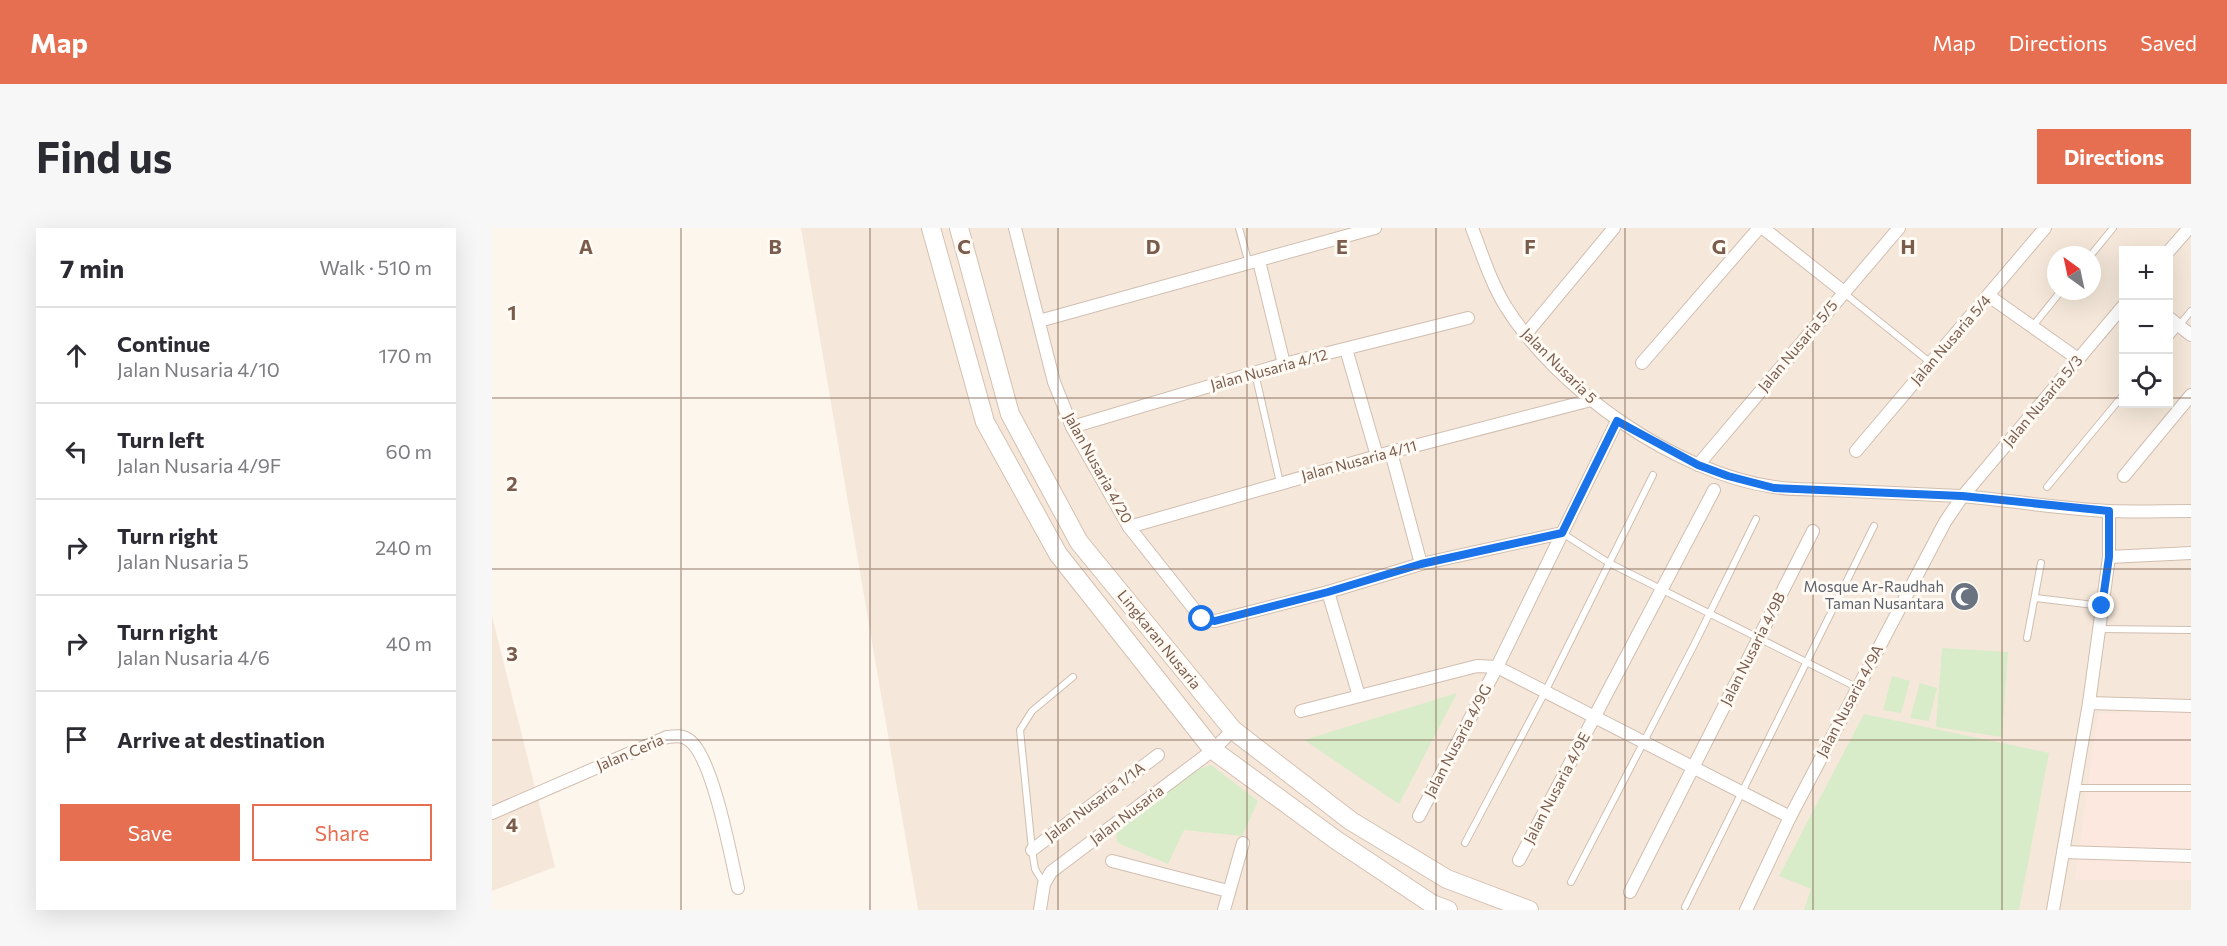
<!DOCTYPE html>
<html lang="en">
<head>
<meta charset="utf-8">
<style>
	:root { --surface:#fff; --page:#f7f7f7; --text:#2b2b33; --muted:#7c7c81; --line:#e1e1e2; --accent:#e76f51 }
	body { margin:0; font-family:Commissioner,sans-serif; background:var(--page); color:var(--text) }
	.controls { position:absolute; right:18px; top:18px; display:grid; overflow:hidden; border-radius:0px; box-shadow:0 6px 24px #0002 }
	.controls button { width:54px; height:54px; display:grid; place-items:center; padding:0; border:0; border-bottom:2px solid var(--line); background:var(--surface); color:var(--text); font:30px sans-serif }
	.compass { position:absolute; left:1555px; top:18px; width:54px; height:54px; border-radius:50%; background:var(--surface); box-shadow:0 6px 24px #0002; rotate:327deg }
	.stop { position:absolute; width:18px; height:18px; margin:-14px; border:4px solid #1a73e8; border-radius:50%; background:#fff }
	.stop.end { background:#1a73e8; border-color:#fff; box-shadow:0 2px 6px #0008 }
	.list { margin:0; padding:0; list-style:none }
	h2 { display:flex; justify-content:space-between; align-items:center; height:78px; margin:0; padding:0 24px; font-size:26px }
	h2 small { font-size:20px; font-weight:400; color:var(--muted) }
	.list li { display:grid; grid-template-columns:39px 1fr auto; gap:18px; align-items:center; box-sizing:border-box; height:96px; padding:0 24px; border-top:2px solid var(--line) }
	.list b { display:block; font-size:22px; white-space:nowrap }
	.list p { margin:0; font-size:20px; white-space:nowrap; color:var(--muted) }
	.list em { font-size:20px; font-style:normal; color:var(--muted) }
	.actions { display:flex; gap:12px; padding:18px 24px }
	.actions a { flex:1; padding:14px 0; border:2px solid var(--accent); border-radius:0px; text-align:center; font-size:21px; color:var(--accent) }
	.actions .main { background:var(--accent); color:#fff }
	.icon { flex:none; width:33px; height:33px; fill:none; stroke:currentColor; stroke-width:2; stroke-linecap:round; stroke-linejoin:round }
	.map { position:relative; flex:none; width:1699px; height:682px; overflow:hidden; border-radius:0px }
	header { display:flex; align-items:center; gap:36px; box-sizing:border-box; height:84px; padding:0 30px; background:var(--accent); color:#fff }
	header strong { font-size:28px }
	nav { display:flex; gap:33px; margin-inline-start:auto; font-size:21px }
	.intro { display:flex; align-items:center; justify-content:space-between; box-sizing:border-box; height:144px; padding:0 36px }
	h1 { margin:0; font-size:42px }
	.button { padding:15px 27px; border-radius:0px; background:var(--accent); color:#fff; font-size:21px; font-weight:700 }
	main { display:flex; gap:36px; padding:0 36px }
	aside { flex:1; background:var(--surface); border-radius:0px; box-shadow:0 6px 24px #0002 }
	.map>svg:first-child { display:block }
	.residential { fill:#f5e8da; fill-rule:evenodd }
	.commercial { fill:#fde8e0 }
	.green { fill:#d8ecc9 }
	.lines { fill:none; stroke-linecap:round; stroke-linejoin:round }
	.lane-casing { stroke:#d1beb0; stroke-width:8 }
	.street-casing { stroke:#d1beb0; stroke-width:14 }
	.secondary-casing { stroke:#d6c0b0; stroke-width:20 }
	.lane { stroke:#fff; stroke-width:6 }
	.street { stroke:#fff; stroke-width:12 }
	.secondary { stroke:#fff; stroke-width:18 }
	.route { stroke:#1a73e8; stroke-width:8 }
	.grid { fill:none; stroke:#7a5c4d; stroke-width:1.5; stroke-opacity:0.55 }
	.labels { text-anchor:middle; stroke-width:6; stroke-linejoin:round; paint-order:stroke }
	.street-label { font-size:15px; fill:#7a5c4d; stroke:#fffaf3 }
	.worship-label { font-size:15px; fill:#5b616d; stroke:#fffaf3; text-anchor:end }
	.grid-label { font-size:20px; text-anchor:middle; font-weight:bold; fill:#7a5c4d; stroke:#fffaf3; stroke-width:6; stroke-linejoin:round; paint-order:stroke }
</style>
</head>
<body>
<header>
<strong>Map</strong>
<nav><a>Map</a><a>Directions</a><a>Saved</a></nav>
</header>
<div class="intro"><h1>Find us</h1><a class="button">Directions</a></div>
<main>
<aside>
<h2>7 min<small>Walk · 510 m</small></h2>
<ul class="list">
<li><svg class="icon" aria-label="ahead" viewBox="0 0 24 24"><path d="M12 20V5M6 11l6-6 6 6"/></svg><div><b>Continue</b><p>Jalan Nusaria 4/10</p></div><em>170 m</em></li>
<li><svg class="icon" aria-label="left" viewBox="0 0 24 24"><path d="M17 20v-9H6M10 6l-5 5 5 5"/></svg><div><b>Turn left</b><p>Jalan Nusaria 4/9F</p></div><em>60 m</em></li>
<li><svg class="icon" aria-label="right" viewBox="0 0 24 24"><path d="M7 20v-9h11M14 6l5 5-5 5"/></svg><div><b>Turn right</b><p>Jalan Nusaria 5</p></div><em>240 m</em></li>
<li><svg class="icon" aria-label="right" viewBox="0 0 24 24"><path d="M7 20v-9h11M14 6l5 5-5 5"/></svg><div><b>Turn right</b><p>Jalan Nusaria 4/6</p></div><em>40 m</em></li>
<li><svg class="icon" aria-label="arrive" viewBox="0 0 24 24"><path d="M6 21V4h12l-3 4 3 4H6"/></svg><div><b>Arrive at destination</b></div></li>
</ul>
<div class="actions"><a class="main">Save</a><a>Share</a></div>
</aside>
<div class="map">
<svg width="1699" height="682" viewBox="0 0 1699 682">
	<rect width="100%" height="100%" fill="#fdf6ec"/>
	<!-- residential -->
	<g class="residential">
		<path d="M 309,0 L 1699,0 L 1699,682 L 426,682 ZM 1632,22 L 1676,22 L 1676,176 L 1632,176 ZM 1564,27 L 1600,27 L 1600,63 L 1564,63 Z"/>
		<path d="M 0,388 L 63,639 L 0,663 Z"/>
	</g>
	<!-- commercial -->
	<path class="commercial" d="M 1699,483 L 1699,652 L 1583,652 L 1606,485 Z"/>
	<!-- green -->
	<g class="green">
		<path d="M 1450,420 L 1516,424 L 1510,509 L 1444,499 Z"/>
		<path d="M 1400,448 L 1418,453 L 1409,485 L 1391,482 Z"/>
		<path d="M 1428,455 L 1445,460 L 1437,493 L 1418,490 Z"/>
		<path d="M 965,465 L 907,576 L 812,512 Z"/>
		<path d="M 1372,486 L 1557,525 L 1527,682 L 1312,682 L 1319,661 L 1287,648 Z"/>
		<path d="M 719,537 L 766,573 L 750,608 L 692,602 L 676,636 L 626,615 L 623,603 L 707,541 Z"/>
	</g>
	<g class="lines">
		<defs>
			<g id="lane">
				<path d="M 747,0 L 757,36"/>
				<path d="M 1599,27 L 1621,0"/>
				<path d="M 1352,65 L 1439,135"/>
				<path d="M 1540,99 L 1569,63"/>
				<path d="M 1676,111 L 1699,83"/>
				<path d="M 763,145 L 788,255"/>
				<path d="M 1555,259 L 1632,166"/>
				<path d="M 1070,305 L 1117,335 L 1366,460"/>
				<path d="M 1544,370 L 1610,378"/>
				<path d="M 1607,401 L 1699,402"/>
				<path d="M 1535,410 L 1549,335"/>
				<path d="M 1583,560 L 1699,560"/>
				<path d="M 973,615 L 1053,464 L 1161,247"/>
				<path d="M 1079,654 L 1202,417 L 1264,291"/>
				<path d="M 552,656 L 543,641 L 540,622 L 528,502 L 540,483 L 581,449"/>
				<path d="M 1193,679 L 1382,298"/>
			</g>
			<g id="street">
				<path d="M 523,0 L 562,154 L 580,199 L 637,299 L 710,391 L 723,393 L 836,364 L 929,336 L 1070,305"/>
				<path d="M 980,0 C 990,26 999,55 1014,79 C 1066,162 1184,245 1282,259 C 1300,262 1319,261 1337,262 C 1381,264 1424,266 1468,268 C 1518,272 1568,281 1617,283 C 1644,284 1672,283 1699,283"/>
				<path d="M 1271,0 L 1352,64"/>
				<path d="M 1676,24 L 1697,0"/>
				<path d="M 767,33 L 792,136"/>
				<path d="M 1497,68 L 1586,131"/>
				<path d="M 1676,89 L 1699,107"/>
				<path d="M 547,93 L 883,0"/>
				<path d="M 1034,106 L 1122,0"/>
				<path d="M 854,121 L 885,228"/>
				<path d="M 1150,135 L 1267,0"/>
				<path d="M 580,199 L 792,136 L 976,90"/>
				<path d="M 1364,223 L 1553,0"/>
				<path d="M 899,224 L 929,336"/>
				<path d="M 1206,237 L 1407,0"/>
				<path d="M 1632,248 L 1699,167"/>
				<path d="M 1617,283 L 1617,329 L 1597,475 L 1699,478"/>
				<path d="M 637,299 L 899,224 L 1099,172"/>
				<path d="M 1617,329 L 1699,325"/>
				<path d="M 836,364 L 867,468"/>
				<path d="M 809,483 L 985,438 L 1005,439 L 1298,589"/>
				<path d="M 0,585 L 175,509 C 183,508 190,507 197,512 C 221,529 239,630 246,660"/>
				<path d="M 927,588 L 1005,439 L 1125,193"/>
				<path d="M 540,622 L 666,527"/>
				<path d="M 1571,624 L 1699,628"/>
				<path d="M 1027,632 L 1222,262"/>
				<path d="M 620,633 L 736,663"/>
				<path d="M 1138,664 L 1321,303"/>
				<path d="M 548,682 L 552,656 L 559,644 L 721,522 L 741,502"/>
				<path d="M 732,682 L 751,615"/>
				<path d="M 1254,682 L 1298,589 L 1453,294 L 1470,269 L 1632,77"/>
				<path d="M 1561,682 L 1597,475"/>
			</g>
			<g id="secondary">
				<path d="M 439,0 L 493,194 L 566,326 L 721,522 L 844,612 L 940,676 L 956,682"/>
				<path d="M 467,0 L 518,186 L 587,314 L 741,502 L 859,593 L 955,651 L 1037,682"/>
			</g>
		</defs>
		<!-- lane casing -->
		<use href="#lane" class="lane-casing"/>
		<!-- street casing -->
		<use href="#street" class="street-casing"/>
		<!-- secondary casing -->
		<use href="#secondary" class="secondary-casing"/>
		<!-- lane -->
		<use href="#lane" class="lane"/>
		<!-- street -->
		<use href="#street" class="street"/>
		<!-- secondary -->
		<use href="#secondary" class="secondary"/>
	</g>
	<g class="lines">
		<!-- route -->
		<path class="route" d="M 710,391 L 723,393 L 836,364 L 929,336 L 1070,305 L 1125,193 L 1206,237 L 1236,248 L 1282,260 L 1470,268 L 1617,283 L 1617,329 L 1610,378"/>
	</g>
	<!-- grid -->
	<path class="grid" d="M 189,0 L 189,682M 378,0 L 378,682M 566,0 L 566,682M 755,0 L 755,682M 944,0 L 944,682M 1133,0 L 1133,682M 1321,0 L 1321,682M 1510,0 L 1510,682M 0,170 L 1632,170M 1676,170 L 1699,170M 0,341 L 1699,341M 0,512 L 1699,512"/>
	<!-- icons -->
	<defs>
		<symbol id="mosque-disc" viewBox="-11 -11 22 22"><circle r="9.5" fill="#6b7280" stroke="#fffaf3"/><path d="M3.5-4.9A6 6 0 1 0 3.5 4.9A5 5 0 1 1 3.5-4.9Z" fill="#fff"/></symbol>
	</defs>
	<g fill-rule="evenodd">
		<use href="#mosque-disc" x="1456" y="352" width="33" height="33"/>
	</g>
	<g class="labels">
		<!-- street labels -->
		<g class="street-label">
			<text transform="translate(1459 112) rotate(-49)" y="5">Jalan Nusaria 5/4</text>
			<text transform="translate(1306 118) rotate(-50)" y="5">Jalan Nusaria 5/5</text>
			<text transform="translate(1067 138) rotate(45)" y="5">Jalan Nusaria 5</text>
			<text transform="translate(777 142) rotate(-15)" y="5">Jalan Nusaria 4/12</text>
			<text transform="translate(1551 173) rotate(-50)" y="5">Jalan Nusaria 5/3</text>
			<text transform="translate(867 233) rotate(-15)" y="5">Jalan Nusaria 4/11</text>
			<text transform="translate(606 240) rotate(61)" y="5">Jalan Nusaria 4/20</text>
			<text transform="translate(667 412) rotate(51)" y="5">Lingkaran Nusaria</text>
			<text transform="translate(1261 421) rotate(-63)" y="5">Jalan Nusaria 4/9B</text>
			<text transform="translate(1358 473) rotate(-62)" y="5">Jalan Nusaria 4/9A</text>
			<text transform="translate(966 513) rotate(-62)" y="5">Jalan Nusaria 4/9G</text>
			<text transform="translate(138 525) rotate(-23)" y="5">Jalan Ceria</text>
			<text transform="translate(1065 560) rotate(-62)" y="5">Jalan Nusaria 4/9E</text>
			<text transform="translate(603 574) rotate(-37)" y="5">Jalan Nusaria 1/1A</text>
			<text transform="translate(635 587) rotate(-37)" y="5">Jalan Nusaria</text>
		</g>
		<!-- worship labels -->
		<g class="worship-label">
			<text x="1452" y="364">Mosque Ar-Raudhah<tspan x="1452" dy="17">Taman Nusantara</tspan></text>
		</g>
	</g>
	<g class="grid-label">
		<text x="94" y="26">A</text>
		<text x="283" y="26">B</text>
		<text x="472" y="26">C</text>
		<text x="661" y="26">D</text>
		<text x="850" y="26">E</text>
		<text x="1038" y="26">F</text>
		<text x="1227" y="26">G</text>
		<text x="1416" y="26">H</text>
		<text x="20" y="92">1</text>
		<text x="20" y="263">2</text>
		<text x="20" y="433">3</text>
		<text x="20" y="604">4</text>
	</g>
</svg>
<div class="controls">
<button>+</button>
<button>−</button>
<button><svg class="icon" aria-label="locate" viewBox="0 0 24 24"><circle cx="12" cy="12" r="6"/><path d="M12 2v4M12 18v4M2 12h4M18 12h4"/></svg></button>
</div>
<svg class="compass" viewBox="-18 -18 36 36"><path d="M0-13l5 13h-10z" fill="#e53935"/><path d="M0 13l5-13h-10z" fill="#7c7c81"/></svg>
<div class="stop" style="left:710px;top:391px"></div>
<div class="stop end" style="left:1610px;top:378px"></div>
</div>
</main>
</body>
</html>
